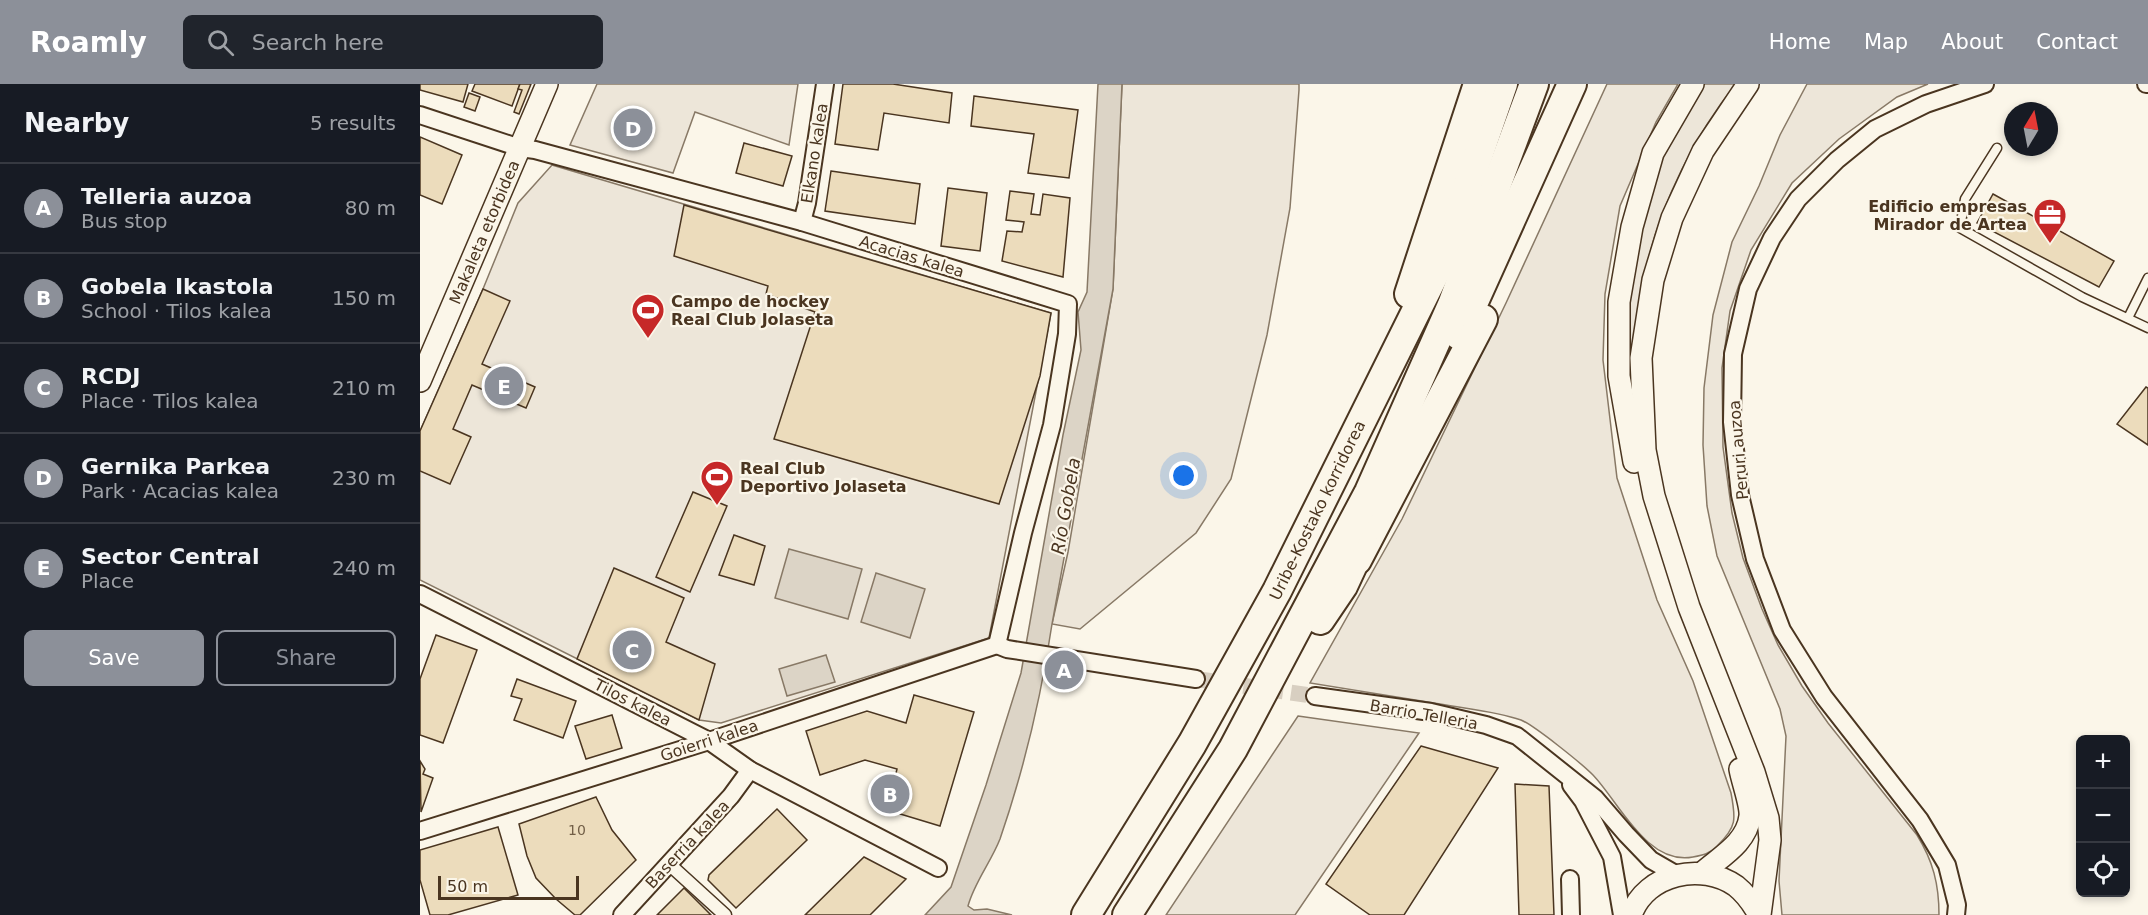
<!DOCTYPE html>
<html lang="en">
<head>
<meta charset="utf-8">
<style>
	:root { --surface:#171b24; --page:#20242c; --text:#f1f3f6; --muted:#9ea1a6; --line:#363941; --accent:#8c9099 }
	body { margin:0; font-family:"DejaVu Sans",sans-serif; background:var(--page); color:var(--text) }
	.controls { position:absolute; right:18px; bottom:18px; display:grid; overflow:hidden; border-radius:9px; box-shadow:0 3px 9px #0003 }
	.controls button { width:54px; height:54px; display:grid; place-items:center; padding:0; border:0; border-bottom:2px solid var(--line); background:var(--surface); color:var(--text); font:30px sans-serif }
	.compass { position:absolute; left:1584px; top:18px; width:54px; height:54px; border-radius:50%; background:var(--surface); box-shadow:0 3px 9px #0003; rotate:10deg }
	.scale { position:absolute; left:18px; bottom:15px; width:141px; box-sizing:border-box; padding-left:6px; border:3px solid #4a3520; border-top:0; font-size:16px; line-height:21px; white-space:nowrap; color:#4a3520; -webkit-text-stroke:4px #fbf6e9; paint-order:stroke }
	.you { position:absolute; left:764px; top:392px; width:21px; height:21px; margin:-15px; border:4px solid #fff; border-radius:50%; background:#1a73e8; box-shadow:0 0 0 9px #1a73e833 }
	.badge { display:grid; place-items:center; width:39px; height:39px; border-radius:50%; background:var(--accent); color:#fff; font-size:20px; font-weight:700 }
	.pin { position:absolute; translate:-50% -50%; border:3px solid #fff; box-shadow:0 2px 6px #0006 }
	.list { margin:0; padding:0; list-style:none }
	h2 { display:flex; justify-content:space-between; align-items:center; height:78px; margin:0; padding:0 24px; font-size:26px }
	h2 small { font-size:20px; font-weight:400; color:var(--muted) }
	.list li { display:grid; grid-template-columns:39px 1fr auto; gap:18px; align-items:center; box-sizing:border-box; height:90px; padding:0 24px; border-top:2px solid var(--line) }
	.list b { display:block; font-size:22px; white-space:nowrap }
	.list p { margin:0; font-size:20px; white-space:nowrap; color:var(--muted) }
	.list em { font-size:20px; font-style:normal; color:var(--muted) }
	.actions { display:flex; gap:12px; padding:18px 24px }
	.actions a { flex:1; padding:14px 0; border:2px solid var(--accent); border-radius:9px; text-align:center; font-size:21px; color:var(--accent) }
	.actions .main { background:var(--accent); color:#fff }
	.icon { flex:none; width:33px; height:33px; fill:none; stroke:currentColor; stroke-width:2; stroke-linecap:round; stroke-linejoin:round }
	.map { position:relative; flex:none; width:1728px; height:831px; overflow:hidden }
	header { display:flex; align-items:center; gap:36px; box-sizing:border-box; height:84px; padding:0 30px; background:var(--accent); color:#fff }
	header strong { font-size:28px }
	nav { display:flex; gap:33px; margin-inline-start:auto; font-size:21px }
	.search { width:420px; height:54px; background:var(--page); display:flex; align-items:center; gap:15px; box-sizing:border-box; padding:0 21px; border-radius:9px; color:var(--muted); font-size:22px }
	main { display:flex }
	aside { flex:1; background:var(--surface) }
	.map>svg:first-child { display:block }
	.green { fill:#ede6d9; stroke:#887966; stroke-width:1.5 }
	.water { fill:#dcd4c6; stroke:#887966; stroke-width:1.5 }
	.building { fill:#ecdcbc; stroke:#4a3520; stroke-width:1.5 }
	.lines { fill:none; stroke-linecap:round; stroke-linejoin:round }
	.minor-tunnel { stroke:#d8cfc1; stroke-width:16; stroke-dasharray:16 8; stroke-linecap:butt }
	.service-casing { stroke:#4a3520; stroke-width:11 }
	.pedestrian-casing { stroke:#4a3520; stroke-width:15 }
	.minor-casing { stroke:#4a3520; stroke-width:20 }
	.tertiary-casing { stroke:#4a3520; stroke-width:24 }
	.trunk-casing { stroke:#4a3520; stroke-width:32 }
	.service { stroke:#fbf6e9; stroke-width:8 }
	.pedestrian { stroke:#fbf6e9; stroke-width:12 }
	.minor { stroke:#fbf6e9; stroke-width:16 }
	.tertiary { stroke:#fbf6e9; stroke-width:21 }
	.trunk { stroke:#fbf6e9; stroke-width:28 }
	.labels { text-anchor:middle; stroke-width:4.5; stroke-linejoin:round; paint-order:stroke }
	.number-label { font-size:14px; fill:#725f47 }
	.street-label { font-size:16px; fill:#4a3520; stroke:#fbf6e9 }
	.poi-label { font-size:16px; font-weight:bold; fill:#4a3520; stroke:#fbf6e9; text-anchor:start }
	.water-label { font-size:18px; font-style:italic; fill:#4a3520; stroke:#fbf6e9 }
</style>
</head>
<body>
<header>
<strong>Roamly</strong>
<div class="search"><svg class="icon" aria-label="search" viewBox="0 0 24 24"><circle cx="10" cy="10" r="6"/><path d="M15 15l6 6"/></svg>Search here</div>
<nav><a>Home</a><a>Map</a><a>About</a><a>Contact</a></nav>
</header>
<main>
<aside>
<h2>Nearby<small>5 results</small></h2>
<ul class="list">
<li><span class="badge">A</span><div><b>Telleria auzoa</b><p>Bus stop</p></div><em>80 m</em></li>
<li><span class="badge">B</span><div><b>Gobela Ikastola</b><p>School · Tilos kalea</p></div><em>150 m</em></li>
<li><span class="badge">C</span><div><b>RCDJ</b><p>Place · Tilos kalea</p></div><em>210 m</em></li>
<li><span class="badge">D</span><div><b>Gernika Parkea</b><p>Park · Acacias kalea</p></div><em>230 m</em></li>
<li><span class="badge">E</span><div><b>Sector Central</b><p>Place</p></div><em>240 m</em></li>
</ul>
<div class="actions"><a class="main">Save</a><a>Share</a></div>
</aside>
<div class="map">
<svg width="1728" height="831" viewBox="0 0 1728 831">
	<rect width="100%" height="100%" fill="#fbf6e9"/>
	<!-- green -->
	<g class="green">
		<path d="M 177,0 L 378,0 L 369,61 L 275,28 L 253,89 L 150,61 Z"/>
		<path d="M 702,0 L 879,0 L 879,6 L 870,124 L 847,251 L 811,395 L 776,449 L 660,545 L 632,540 L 648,468 L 693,205 Z"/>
		<path d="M 1187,0 L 1258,0 L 1236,38 L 1200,122 L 1185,210 L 1183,276 L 1197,394 L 1237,516 L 1273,597 L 1311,709 C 1316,735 1317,743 1297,762 C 1289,770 1284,771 1273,773 C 1227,782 1199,718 1173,691 C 1161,679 1115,642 1101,636 C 1075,627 1047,625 1020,620 C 977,613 934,606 890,599 L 982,435 L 1086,219 Z"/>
		<path d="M 1283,0 L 1316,0 C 1276,49 1241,119 1227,181 C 1219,213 1216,248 1210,281 L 1206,214 L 1222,128 L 1239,74 Z"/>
		<path d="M 1387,0 L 1508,0 L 1477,13 L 1419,55 L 1372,99 L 1331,166 L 1310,227 L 1302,284 L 1303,363 L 1312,429 L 1323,474 L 1342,525 L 1358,561 L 1382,602 L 1408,639 L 1497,751 C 1513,777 1519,800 1519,831 L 1362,831 L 1359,797 L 1366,652 L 1360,625 L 1297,472 L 1287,422 L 1283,361 L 1284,304 L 1293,231 L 1312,158 L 1339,102 L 1360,51 Z"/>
		<path d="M 132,81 L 631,229 L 569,554 L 301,639 L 279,636 L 0,496 L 0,347 L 63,205 L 98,119 Z"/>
		<path d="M 878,632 L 999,649 L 875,831 L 746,831 Z"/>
	</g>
	<!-- water -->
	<g class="water">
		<path d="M 678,0 L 702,0 L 693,205 L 632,540 C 621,614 604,685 580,755 C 571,778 554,799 548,822 L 554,826 L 567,825 L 592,831 L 505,831 L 531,803 L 566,701 L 601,589 L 643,351 L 661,266 L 658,228 L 667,208 Z"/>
		<path d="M 369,465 L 442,485 L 428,535 L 355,514 Z"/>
		<path d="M 456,489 L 505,505 L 490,554 L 441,538 Z"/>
		<path d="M 406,571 L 415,598 L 367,612 L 359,585 Z"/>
	</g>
	<!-- building -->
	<g class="building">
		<path d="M 0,0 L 48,0 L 43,18 L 0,6 Z"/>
		<path d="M 55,0 L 100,0 L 92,22 L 52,7 Z"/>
		<path d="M 100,0 L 111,0 L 99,30 L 94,28 L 102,6 L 98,5 Z"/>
		<path d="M 423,0 L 473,0 L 532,9 L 529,39 L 464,29 L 458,66 L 415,60 Z"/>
		<path d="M 49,9 L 60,13 L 55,27 L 44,23 Z"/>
		<path d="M 554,12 L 658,26 L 649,94 L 608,89 L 614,50 L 551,42 Z"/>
		<path d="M 0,53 L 42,71 L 22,120 L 0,111 Z"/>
		<path d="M 324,59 L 372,72 L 363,102 L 316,89 Z"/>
		<path d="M 411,87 L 500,100 L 495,140 L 405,127 Z"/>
		<path d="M 528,104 L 567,109 L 560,167 L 521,162 Z"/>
		<path d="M 590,107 L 614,110 L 611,130 L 620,131 L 623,110 L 650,114 L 643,193 L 582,177 L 587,147 L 602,148 L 604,138 L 586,136 Z"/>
		<path d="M 1573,110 L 1694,177 L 1679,203 L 1557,139 Z"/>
		<path d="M 264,121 L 631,229 L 620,292 L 579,420 L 354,355 L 395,228 L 346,210 L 348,202 L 254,172 Z"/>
		<path d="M 63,205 L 90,217 L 62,280 L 115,303 L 106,324 L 52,301 L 33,345 L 51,353 L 30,400 L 0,387 L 0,347 Z"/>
		<path d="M 1726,303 L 1728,304 L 1728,361 L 1697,340 Z"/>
		<path d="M 273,408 L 307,422 L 270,508 L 236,493 Z"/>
		<path d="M 314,451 L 345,462 L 334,501 L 299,491 Z"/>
		<path d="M 194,484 L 264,514 L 246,558 L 295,580 L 279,636 L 157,575 Z"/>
		<path d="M 16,551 L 57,566 L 23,659 L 0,651 L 0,595 Z"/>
		<path d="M 97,595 L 156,617 L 143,654 L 94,636 L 102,615 L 91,612 Z"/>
		<path d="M 494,611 L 554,628 L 520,742 L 467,726 L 477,685 L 445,676 L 400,691 L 386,647 L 447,627 L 486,639 Z"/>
		<path d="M 192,631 L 202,664 L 166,675 L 155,642 Z"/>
		<path d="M 1001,662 L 1078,684 L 984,831 L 950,831 L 906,800 Z"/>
		<path d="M 0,677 L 5,685 L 3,690 L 13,694 L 1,728 Z"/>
		<path d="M 1095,700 L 1129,702 L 1134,831 L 1099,831 Z"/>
		<path d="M 176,713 L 192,746 L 216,776 L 160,831 L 155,831 L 136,815 L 116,794 L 107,772 L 99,740 Z"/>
		<path d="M 357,725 L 387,756 L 316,824 L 288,796 L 289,791 Z"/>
		<path d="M 78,743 L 98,811 L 28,831 L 10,831 L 0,796 L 0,766 Z"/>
		<path d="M 444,773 L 486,795 L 450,831 L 385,831 Z"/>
		<path d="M 264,804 L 291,831 L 237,831 Z"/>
	</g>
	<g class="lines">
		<!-- minor-tunnel -->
		<path class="minor-tunnel" d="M 776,595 L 895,612"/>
		<defs>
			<g id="service">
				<path d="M 1577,64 L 1545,115 L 1540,144 L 1662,213 L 1728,244"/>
				<path d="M 1708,234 L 1728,194"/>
			</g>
			<path id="pedestrian" d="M 249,780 L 305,831"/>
			<g id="minor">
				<path d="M 1726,0 L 1728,0"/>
				<path d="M 0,31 L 100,64 L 115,66 L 382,138 L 648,220 L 647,250 L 632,341 L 603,449 L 577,561"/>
				<path d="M 382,138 L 387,119 L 405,0"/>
				<path d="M 0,510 L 289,657 L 330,686 L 518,784"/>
				<path d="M 577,561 L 587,565 L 776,595"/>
				<path d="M 895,612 L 1011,628 L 1066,641 L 1097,652 L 1175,714 L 1206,750 L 1231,776 L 1257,791"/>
				<path d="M 1151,701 L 1163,717 L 1192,773 L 1202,831"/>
				<path d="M 0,747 L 289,657 L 577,561"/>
				<path d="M 1150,795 L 1151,831"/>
				<path d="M 202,831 L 311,712 L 330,686"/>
				<path d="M 1536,831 L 1537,821 L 1527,781 L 1500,736 L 1404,613 L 1362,546 L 1335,475 L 1320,411 L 1312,338 L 1313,270 L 1328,205 L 1352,154 L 1378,115 L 1417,76 L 1455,45 L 1506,20 L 1565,0"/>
			</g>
			<g id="tertiary">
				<path d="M 1328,0 L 1283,67 L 1252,134 L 1233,196 L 1221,274 L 1225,366 L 1234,412 L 1269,523 L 1334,688 L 1348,734 L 1350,756 L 1340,831"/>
				<path d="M 0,297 L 127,0"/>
				<path d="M 1214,378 L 1199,292 L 1199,218 L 1212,143 L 1233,69 L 1273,0"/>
				<path d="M 1282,789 C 1300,773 1327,759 1330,732 C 1331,721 1322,697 1320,685"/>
				<path d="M 1211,831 C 1226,789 1282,778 1316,802 C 1326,810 1333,820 1339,831"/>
			</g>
			<g id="trunk">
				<path d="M 989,210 L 1058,0"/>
				<path d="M 1039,251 L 1152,0"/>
				<path d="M 937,476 L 1063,235"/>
				<path d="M 900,536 L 923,502 L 943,459"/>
				<path d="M 666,831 L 772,660 L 857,507 L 1024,171 L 1083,0"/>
				<path d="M 707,831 L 813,665 L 949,408 L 1032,221 L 1114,0"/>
			</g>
		</defs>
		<!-- service casing -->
		<use href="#service" class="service-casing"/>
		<!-- pedestrian casing -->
		<use href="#pedestrian" class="pedestrian-casing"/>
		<!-- minor casing -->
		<use href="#minor" class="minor-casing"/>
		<!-- tertiary casing -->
		<use href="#tertiary" class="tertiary-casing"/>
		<!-- trunk casing -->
		<use href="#trunk" class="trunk-casing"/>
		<!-- service -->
		<use href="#service" class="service"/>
		<!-- pedestrian -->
		<use href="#pedestrian" class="pedestrian"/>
		<!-- minor -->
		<use href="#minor" class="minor"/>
		<!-- tertiary -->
		<use href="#tertiary" class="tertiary"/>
		<!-- trunk -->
		<use href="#trunk" class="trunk"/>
	</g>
	<!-- icons -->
	<defs>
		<symbol id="office-pin" viewBox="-11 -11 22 30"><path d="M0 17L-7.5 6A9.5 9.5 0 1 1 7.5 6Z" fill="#c62828" stroke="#fbf6e9"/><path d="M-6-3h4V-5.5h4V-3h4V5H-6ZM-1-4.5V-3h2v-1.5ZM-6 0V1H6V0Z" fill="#fff"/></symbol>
		<symbol id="stadium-pin" viewBox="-11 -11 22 30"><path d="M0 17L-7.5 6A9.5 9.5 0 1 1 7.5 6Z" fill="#c62828" stroke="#fbf6e9"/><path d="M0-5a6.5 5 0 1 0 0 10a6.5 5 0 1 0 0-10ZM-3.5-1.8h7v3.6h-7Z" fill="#fff"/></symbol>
	</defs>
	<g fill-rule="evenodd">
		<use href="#office-pin" x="1611" y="112" width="38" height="52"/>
		<use href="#stadium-pin" x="209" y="207" width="38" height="52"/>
		<use href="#stadium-pin" x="278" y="374" width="38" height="52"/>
	</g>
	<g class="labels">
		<!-- number labels -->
		<g class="number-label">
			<text x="157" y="751">10</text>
		</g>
		<!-- street labels -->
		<g class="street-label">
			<text transform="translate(394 69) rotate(-81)" y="6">Elkano kalea</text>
			<text transform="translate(64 148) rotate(-67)" y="6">Makaleta etorbidea</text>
			<text transform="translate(492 172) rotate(17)" y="6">Acacias kalea</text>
			<text transform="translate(1318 366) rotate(-95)" y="6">Peruri auzoa</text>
			<text transform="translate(897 426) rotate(-64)" y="6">Uribe-Kostako korridorea</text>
			<text transform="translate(213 618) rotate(27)" y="6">Tilos kalea</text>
			<text transform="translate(1004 630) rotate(10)" y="6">Barrio Telleria</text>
			<text transform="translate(289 656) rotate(-18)" y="6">Goierri kalea</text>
			<text transform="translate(267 760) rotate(-47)" y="6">Baserria kalea</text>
		</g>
		<!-- poi labels -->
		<g class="poi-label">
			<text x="1607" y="128" text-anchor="end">Edificio empresas<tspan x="1607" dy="18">Mirador de Artea</tspan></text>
			<text x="251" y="223">Campo de hockey<tspan x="251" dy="18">Real Club Jolaseta</tspan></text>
			<text x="320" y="390">Real Club<tspan x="320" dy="18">Deportivo Jolaseta</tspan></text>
		</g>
		<!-- water labels -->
		<g class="water-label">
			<text transform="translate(646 422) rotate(-80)" y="6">Río Gobela</text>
		</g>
	</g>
</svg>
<div class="controls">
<button>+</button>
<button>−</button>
<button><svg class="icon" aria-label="locate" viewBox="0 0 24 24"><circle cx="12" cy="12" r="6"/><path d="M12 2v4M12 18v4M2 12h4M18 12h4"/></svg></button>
</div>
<svg class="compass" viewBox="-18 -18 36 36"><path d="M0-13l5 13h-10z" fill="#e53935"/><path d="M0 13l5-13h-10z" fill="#9ea1a6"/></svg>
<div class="scale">50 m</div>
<div class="you"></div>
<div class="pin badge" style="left:644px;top:586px">A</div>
<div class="pin badge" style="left:470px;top:710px">B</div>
<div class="pin badge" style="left:212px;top:566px">C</div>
<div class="pin badge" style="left:213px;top:44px">D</div>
<div class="pin badge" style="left:84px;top:302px">E</div>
</div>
</main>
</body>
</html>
